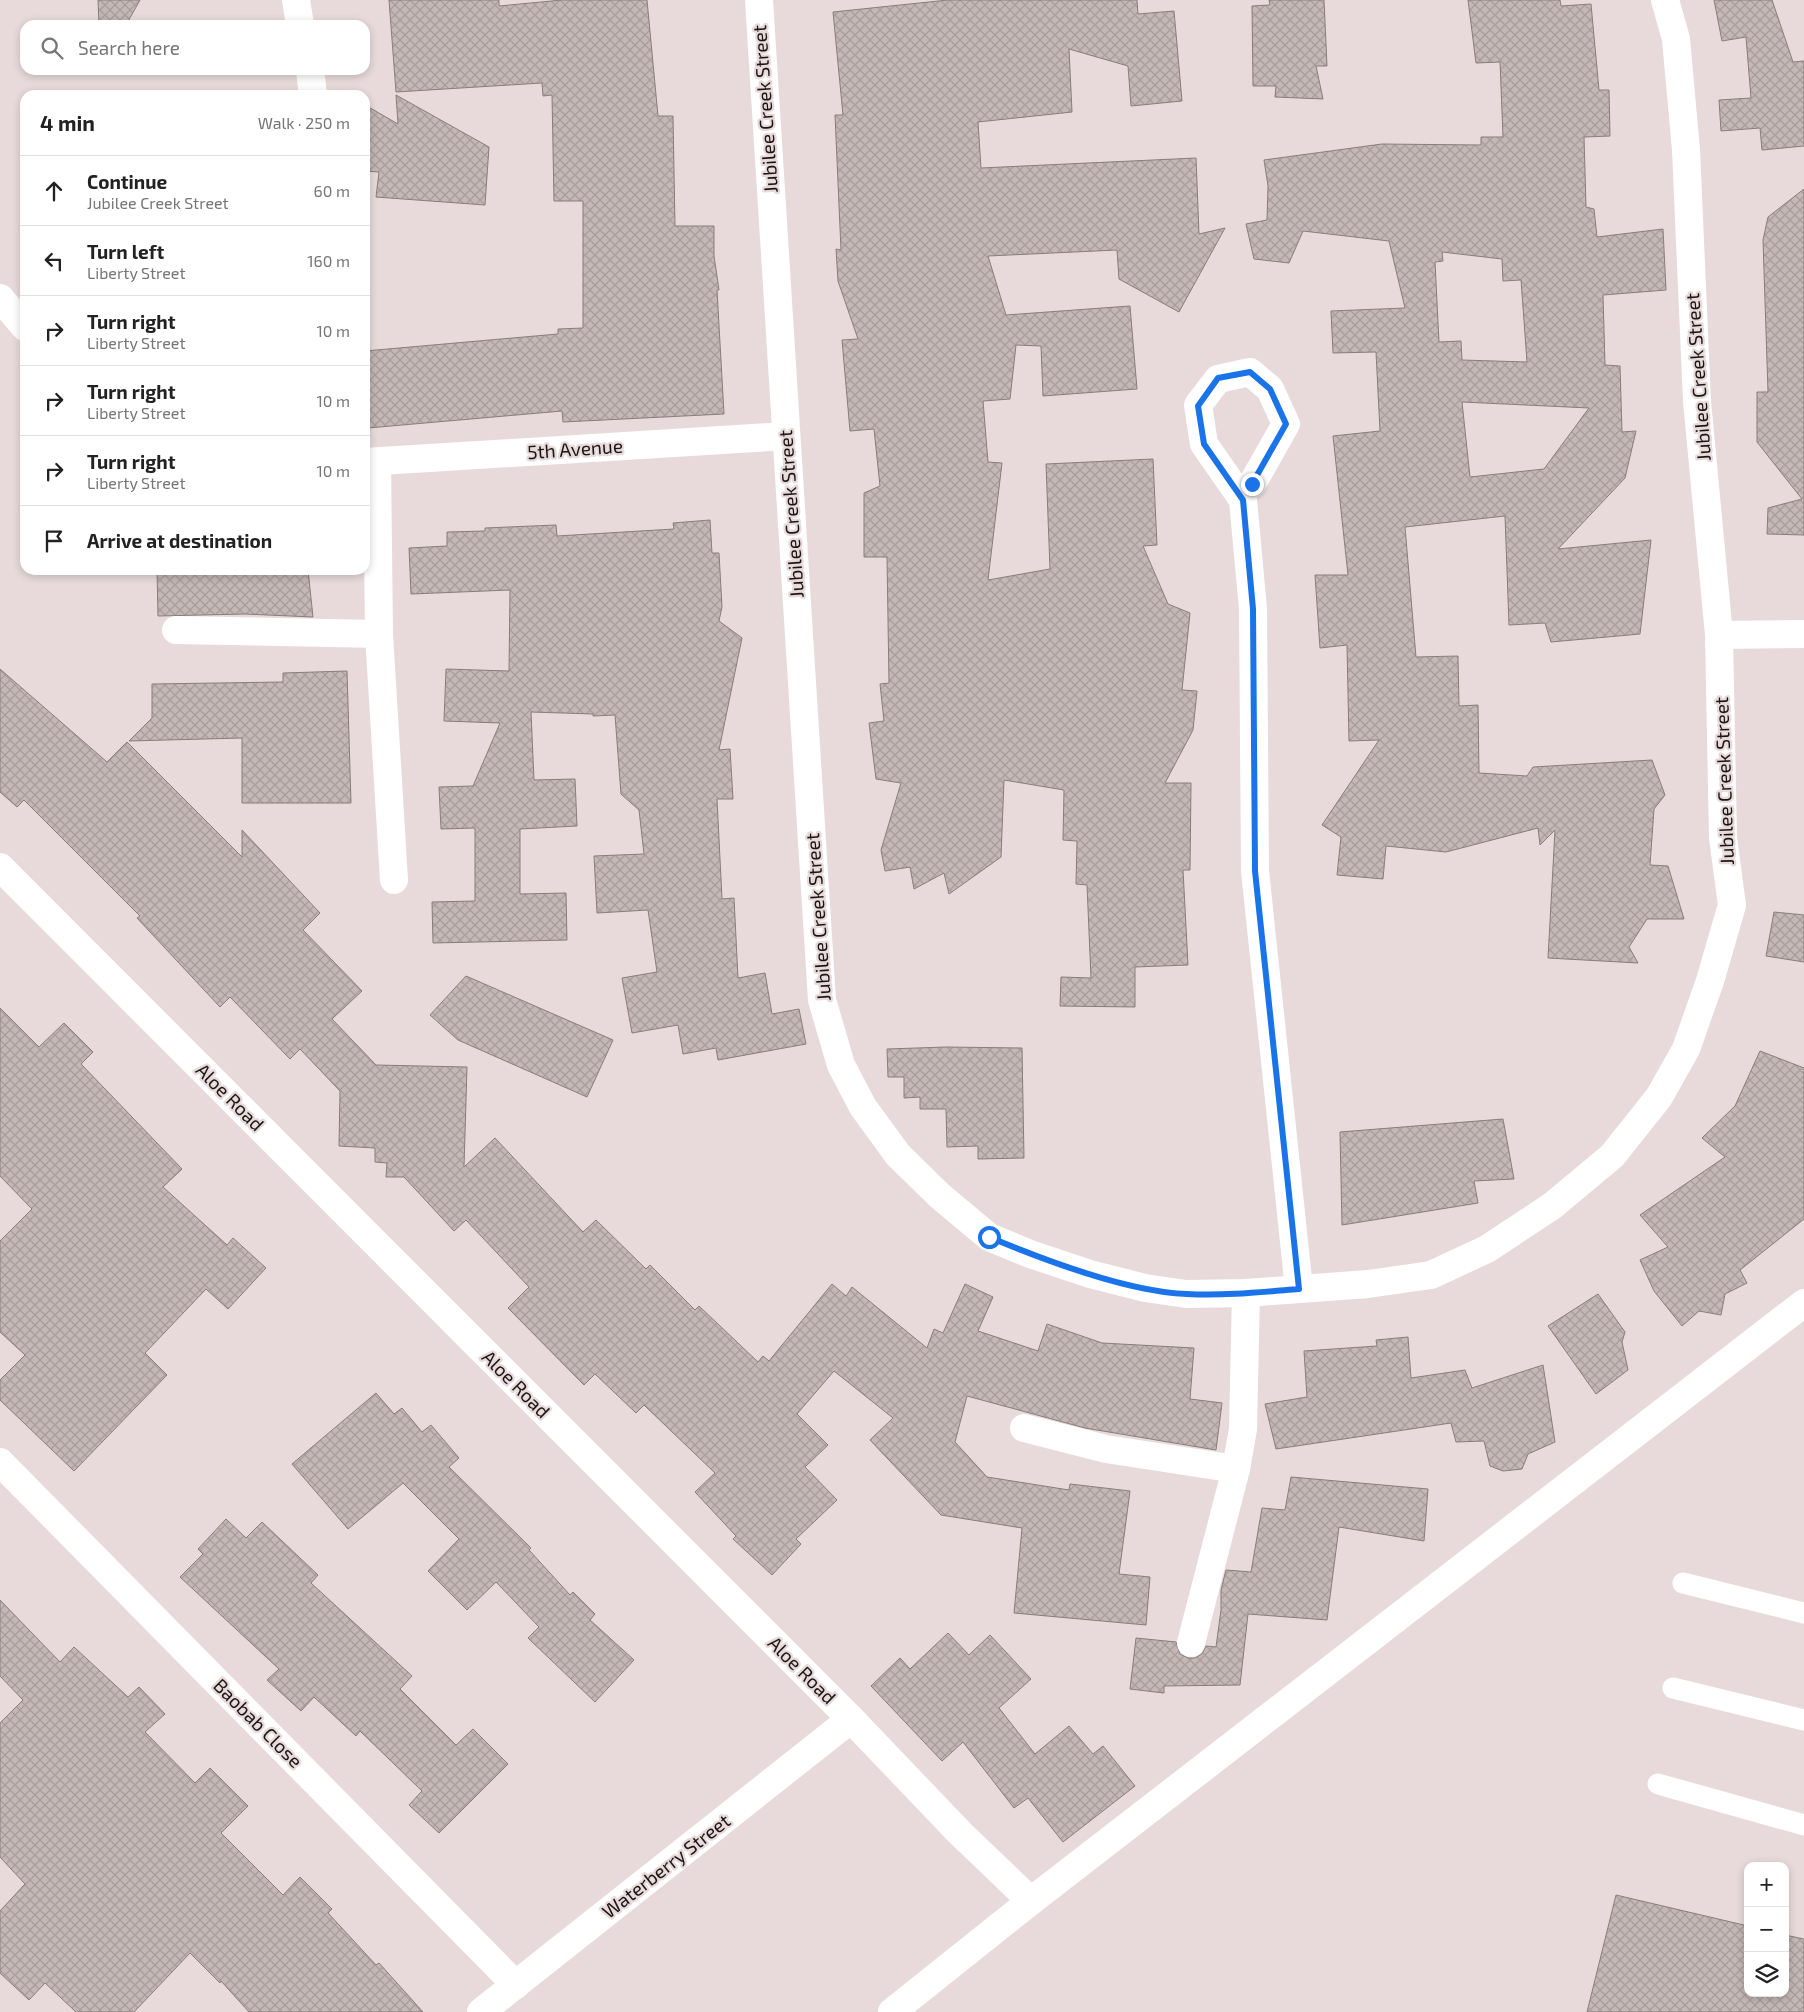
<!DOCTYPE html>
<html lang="en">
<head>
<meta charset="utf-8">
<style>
	:root { --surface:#fff; --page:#f6f6f6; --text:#222; --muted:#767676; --line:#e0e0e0 }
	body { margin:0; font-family:"Exo 2",sans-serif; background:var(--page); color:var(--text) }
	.controls { position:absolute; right:15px; bottom:15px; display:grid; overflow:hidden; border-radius:10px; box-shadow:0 2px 8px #0003 }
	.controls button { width:45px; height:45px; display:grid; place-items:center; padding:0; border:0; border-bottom:1px solid var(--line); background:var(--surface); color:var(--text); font:25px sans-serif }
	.stop { position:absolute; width:15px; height:15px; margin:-11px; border:4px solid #1a73e8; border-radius:50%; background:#fff }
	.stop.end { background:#1a73e8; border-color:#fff; box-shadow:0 1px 5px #0008 }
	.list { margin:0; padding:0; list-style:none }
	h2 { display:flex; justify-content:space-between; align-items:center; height:65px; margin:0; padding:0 20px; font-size:21px }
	h2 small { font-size:16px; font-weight:400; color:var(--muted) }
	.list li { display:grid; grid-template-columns:32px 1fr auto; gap:15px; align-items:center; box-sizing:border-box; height:70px; padding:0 20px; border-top:1px solid var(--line) }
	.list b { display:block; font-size:19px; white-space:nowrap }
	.list p { margin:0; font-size:16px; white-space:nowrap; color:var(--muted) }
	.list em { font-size:16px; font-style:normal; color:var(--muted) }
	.icon { flex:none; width:28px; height:28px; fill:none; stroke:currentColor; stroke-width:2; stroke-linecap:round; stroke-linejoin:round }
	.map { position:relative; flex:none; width:1804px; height:2012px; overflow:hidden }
	.search { position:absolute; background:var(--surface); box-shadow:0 2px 8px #0003; left:20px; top:20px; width:350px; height:55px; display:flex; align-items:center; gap:12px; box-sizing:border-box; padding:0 18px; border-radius:15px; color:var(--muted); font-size:19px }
	.panel { position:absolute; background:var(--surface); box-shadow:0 2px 8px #0003; left:20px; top:90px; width:350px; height:485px; border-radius:15px }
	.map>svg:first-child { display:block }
	.building { fill:url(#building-cross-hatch); stroke:#887c7c; fill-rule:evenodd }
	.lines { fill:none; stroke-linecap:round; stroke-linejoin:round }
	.service { stroke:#fff; stroke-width:21 }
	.minor { stroke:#fff; stroke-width:28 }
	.route { stroke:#1a73e8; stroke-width:6 }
	.labels { text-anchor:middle; stroke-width:4.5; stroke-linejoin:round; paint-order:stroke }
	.street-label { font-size:19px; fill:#1b1616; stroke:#e8dada }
</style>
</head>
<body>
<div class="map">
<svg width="1804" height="2012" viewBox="0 0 1804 2012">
	<defs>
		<pattern id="building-cross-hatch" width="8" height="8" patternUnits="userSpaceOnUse" patternTransform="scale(1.25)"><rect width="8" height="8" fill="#c4b7b6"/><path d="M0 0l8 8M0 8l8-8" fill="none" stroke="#a89d9c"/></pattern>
	</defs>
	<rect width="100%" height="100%" fill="#e8dada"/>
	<!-- building -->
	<g class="building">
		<path d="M 98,0 L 140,0 L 126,25 L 99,25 Z"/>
		<path d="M 389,0 L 499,0 L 499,6 L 562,0 L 647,0 L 658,116 L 673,116 L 675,226 L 714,226 L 714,256 L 719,290 L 717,290 L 724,414 L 563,422 L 562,411 L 368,428 L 365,351 L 558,334 L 558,329 L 583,328 L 583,201 L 554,201 L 552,95 L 543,96 L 542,83 L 396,92 Z"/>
		<path d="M 948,0 L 1137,0 L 1138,14 L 1174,11 L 1182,101 L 1131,106 L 1128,66 L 1069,49 L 1072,112 L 978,122 L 981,168 L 1196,158 L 1199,234 L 1225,228 L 1179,312 L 1119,279 L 1117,250 L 988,256 L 1006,315 L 1130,306 L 1137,389 L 1043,396 L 1041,346 L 1016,345 L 1010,399 L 983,401 L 988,462 L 1002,463 L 988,580 L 1050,569 L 1046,464 L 1153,459 L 1157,545 L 1143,546 L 1168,604 L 1190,613 L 1182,690 L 1197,691 L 1193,730 L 1165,783 L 1191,783 L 1190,870 L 1183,870 L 1188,965 L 1135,967 L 1135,1007 L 1060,1006 L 1061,977 L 1091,978 L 1087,885 L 1076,884 L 1077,841 L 1063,840 L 1064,790 L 1004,780 L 1001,857 L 949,894 L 944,873 L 914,889 L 910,867 L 885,871 L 881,850 L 901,783 L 876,779 L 869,723 L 884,721 L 880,684 L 889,683 L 887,557 L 864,557 L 864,493 L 880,486 L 874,429 L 850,431 L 842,340 L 858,339 L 838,281 L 836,249 L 841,250 L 835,115 L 843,115 L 833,12 Z"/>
		<path d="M 1269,0 L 1324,0 L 1327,66 L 1316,66 L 1323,99 L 1275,97 L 1276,86 L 1253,86 L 1252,6 L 1270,5 Z"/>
		<path d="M 1468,0 L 1560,0 L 1561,6 L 1591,4 L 1599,90 L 1609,90 L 1610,136 L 1584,137 L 1586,207 L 1594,209 L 1597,237 L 1663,229 L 1666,290 L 1603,295 L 1605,365 L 1620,366 L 1622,432 L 1636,431 L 1625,478 L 1558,549 L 1651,540 L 1640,634 L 1551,642 L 1545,623 L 1509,625 L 1505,516 L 1405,527 L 1416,657 L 1458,656 L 1459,706 L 1478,705 L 1479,773 L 1527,776 L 1533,767 L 1652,760 L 1665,795 L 1654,809 L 1650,865 L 1668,866 L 1684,919 L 1647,919 L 1629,947 L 1638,963 L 1548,958 L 1555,830 L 1540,845 L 1538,828 L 1446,852 L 1386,846 L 1383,879 L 1337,875 L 1341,837 L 1322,825 L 1379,740 L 1349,741 L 1347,645 L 1320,648 L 1315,575 L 1348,575 L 1333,436 L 1380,431 L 1376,352 L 1333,353 L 1331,311 L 1405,308 L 1389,241 L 1303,231 L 1289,263 L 1254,259 L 1246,224 L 1267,220 L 1268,186 L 1264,160 L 1382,144 L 1481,145 L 1481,137 L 1503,137 L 1500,62 L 1476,63 ZM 1442,252 L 1502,259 L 1503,281 L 1521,280 L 1527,362 L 1462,360 L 1461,341 L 1439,342 L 1435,262 L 1443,261 ZM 1462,402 L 1589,408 L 1544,469 L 1470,477 Z"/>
		<path d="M 1714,0 L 1772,0 L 1793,62 L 1804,61 L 1804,146 L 1762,150 L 1760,128 L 1721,131 L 1719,100 L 1751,98 L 1746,37 L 1722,41 Z"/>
		<path d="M 396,95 L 489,147 L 485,205 L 376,197 L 379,172 L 365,171 L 365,105 L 398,124 Z"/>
		<path d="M 1804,189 L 1804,535 L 1767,534 L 1768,508 L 1802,499 L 1757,442 L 1757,392 L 1768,392 L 1763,240 L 1768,217 Z"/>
		<path d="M 710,520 L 712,553 L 719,553 L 722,607 L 719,621 L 742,638 L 719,750 L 730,749 L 733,799 L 717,799 L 722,899 L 734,898 L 738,978 L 765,973 L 772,1014 L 799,1009 L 806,1044 L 718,1060 L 716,1048 L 683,1054 L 678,1025 L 632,1033 L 622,978 L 657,972 L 648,910 L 597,913 L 594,856 L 644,854 L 639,810 L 621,794 L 615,715 L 593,716 L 593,714 L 531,712 L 534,780 L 575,779 L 577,826 L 520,829 L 520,894 L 566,893 L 567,940 L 433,943 L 432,902 L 475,901 L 475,828 L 441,829 L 439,787 L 473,786 L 500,723 L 444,721 L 446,669 L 509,671 L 510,590 L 411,594 L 409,548 L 447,546 L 447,532 L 485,531 L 485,528 L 556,525 L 557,536 L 674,529 L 673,523 Z"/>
		<path d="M 157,570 L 308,570 L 313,617 L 245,614 L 158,616 Z"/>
		<path d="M 0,669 L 107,762 L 127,742 L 242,857 L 242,830 L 320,913 L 303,930 L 362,991 L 332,1019 L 376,1065 L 467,1067 L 464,1167 L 495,1138 L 583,1232 L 596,1220 L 646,1269 L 650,1265 L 695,1310 L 699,1306 L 758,1362 L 763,1356 L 769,1361 L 832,1284 L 846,1296 L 852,1287 L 927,1348 L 934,1329 L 943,1333 L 965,1284 L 993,1297 L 978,1331 L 1038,1351 L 1047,1324 L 1102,1343 L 1194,1348 L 1190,1399 L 1222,1403 L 1216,1450 L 1085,1428 L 967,1396 L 955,1442 L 987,1477 L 1069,1490 L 1070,1484 L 1130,1491 L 1119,1574 L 1150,1577 L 1146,1625 L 1014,1613 L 1022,1528 L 941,1515 L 870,1440 L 893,1418 L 834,1371 L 797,1414 L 828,1445 L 805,1467 L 837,1500 L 796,1539 L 801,1544 L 772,1575 L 733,1539 L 736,1536 L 695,1492 L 715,1473 L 644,1405 L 636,1413 L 595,1374 L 584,1385 L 508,1308 L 529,1287 L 466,1220 L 454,1231 L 404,1177 L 386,1177 L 387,1163 L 375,1162 L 375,1148 L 339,1146 L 340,1091 L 300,1049 L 290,1059 L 230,997 L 220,1007 L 137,918 L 140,916 L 24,800 L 17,807 L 0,792 Z"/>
		<path d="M 347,671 L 351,803 L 242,803 L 242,738 L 129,741 L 152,718 L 152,684 L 283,682 L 283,673 Z"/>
		<path d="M 1774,912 L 1804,915 L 1804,962 L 1766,956 Z"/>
		<path d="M 466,976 L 613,1040 L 587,1097 L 458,1040 L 430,1015 Z"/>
		<path d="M 0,1008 L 39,1047 L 64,1023 L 93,1052 L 81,1064 L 182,1169 L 163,1187 L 227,1245 L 233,1238 L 266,1268 L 228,1309 L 206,1289 L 145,1353 L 167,1375 L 74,1471 L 0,1400 L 0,1380 L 25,1355 L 0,1332 L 0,1241 L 32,1209 L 0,1176 Z"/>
		<path d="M 946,1047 L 1022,1048 L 1024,1158 L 978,1159 L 978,1146 L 947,1147 L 946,1109 L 920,1109 L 920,1097 L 904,1098 L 904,1077 L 888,1077 L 887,1049 Z"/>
		<path d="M 1760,1051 L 1804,1068 L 1804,1219 L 1740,1270 L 1747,1283 L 1725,1294 L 1721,1315 L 1699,1311 L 1682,1326 L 1654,1291 L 1640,1260 L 1668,1247 L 1640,1215 L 1725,1157 L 1702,1138 L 1735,1106 Z"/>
		<path d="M 1503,1119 L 1514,1179 L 1474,1181 L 1478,1203 L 1342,1225 L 1340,1132 Z"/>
		<path d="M 1598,1294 L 1625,1332 L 1622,1342 L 1628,1370 L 1596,1394 L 1548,1326 Z"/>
		<path d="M 1408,1337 L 1411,1378 L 1465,1370 L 1472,1388 L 1543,1365 L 1555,1442 L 1528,1454 L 1522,1469 L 1503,1471 L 1490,1466 L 1484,1441 L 1456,1442 L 1451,1423 L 1276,1449 L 1265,1404 L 1307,1397 L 1304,1351 L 1377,1346 L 1376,1340 Z"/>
		<path d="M 376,1393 L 394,1414 L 402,1408 L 422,1432 L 431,1425 L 459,1458 L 449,1467 L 531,1548 L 529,1550 L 570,1595 L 573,1592 L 595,1614 L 590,1620 L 634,1660 L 595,1702 L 528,1638 L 539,1627 L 496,1582 L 467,1610 L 428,1571 L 459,1539 L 403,1483 L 348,1529 L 292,1464 Z"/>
		<path d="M 1291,1477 L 1428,1489 L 1424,1541 L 1339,1527 L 1327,1620 L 1248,1614 L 1240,1685 L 1164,1686 L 1164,1693 L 1130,1689 L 1136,1638 L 1176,1642 L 1180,1654 L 1188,1658 L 1195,1658 L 1202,1654 L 1206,1646 L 1216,1647 L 1221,1610 L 1221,1590 L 1226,1570 L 1251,1572 L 1262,1508 L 1285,1510 Z"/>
		<path d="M 226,1519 L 246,1538 L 262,1522 L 318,1575 L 311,1583 L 412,1676 L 400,1689 L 456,1745 L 473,1729 L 508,1764 L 439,1833 L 409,1805 L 422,1791 L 360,1731 L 356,1736 L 314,1697 L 301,1711 L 267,1680 L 279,1669 L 180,1577 L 203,1554 L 198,1549 Z"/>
		<path d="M 0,1600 L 60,1662 L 74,1647 L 128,1697 L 139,1687 L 165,1714 L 145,1732 L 195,1783 L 210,1768 L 248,1806 L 221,1833 L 283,1895 L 300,1877 L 332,1909 L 328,1913 L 376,1965 L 379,1963 L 423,2012 L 249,2012 L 221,1981 L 220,1983 L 190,1953 L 134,2012 L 76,2012 L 45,1983 L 29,2000 L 0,1973 L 0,1911 L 25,1884 L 0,1857 L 0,1723 L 23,1700 L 0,1676 Z"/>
		<path d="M 948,1633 L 969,1655 L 990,1635 L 1031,1679 L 999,1708 L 1035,1754 L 1069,1726 L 1093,1754 L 1103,1746 L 1135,1786 L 1063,1842 L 1028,1798 L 1014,1808 L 963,1742 L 942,1761 L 871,1686 L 900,1658 L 910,1669 Z"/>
		<path d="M 1616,1895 L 1748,1926 L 1748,1993 L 1785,1993 L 1785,1935 L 1804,1939 L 1804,2012 L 1587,2012 Z"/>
	</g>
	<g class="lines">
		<!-- service -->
		<g class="service">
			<path d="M 1683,1583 L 1804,1613"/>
			<path d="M 1673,1688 L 1804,1720"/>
			<path d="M 1658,1784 L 1804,1825"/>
		</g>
		<!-- minor -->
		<g class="minor">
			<path d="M 296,0 L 300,25"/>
			<path d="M 759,0 L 822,1000 L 841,1065 L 863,1107 L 898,1155 L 940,1196 L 989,1237 L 1030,1254 L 1090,1274 L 1145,1288 L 1186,1294 L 1246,1293 L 1368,1284 L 1431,1275 L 1487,1249 L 1552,1206 L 1612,1156 L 1659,1097 L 1686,1049 L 1710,981 L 1732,905 L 1723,838 L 1719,635 L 1697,401 L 1686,150 L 1676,39 L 1665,0"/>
			<path d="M 310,70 L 313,95"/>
			<path d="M 0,298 L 25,327"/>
			<path d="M 365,462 L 786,436"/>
			<path d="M 377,462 L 379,634 L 394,880"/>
			<path d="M 1252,484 L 1286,424 L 1270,389 L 1250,372 L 1218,379 L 1198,405 L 1204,444 L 1243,500 L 1253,609 L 1255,871 L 1299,1289"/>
			<path d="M 176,630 L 379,634"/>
			<path d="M 1719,635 L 1804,634"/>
			<path d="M 0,867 L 851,1719 L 959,1832 L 1031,1901"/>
			<path d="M 1024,1428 L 1106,1449 L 1236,1469"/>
			<path d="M 0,1462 L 516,1985"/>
			<path d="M 1191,1643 L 1236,1469 L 1243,1429 L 1246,1293"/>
			<path d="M 481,2012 L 851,1719"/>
			<path d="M 892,2012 L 1031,1901 L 1804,1303"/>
		</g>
	</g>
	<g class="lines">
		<!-- route -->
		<path class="route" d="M 989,1237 C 1044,1260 1127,1292 1187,1294 C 1224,1296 1262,1292 1299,1289 L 1255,871 L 1253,609 L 1243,500 L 1204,444 L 1198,406 L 1218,378 L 1250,372 L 1270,389 L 1286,424 L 1252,484"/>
	</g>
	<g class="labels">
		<!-- street labels -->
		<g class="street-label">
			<text transform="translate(765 109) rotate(-94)" y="7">Jubilee Creek Street</text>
			<text transform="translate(1698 377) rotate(-94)" y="7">Jubilee Creek Street</text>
			<text transform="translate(575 449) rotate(-4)" y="7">5th Avenue</text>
			<text transform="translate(791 514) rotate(-94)" y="7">Jubilee Creek Street</text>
			<text transform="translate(1724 781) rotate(-92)" y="7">Jubilee Creek Street</text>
			<text transform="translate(818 917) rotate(-94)" y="7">Jubilee Creek Street</text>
			<text transform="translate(230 1097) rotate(45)" y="7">Aloe Road</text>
			<text transform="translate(516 1384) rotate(45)" y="7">Aloe Road</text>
			<text transform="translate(802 1670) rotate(45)" y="7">Aloe Road</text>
			<text transform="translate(258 1723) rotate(45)" y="7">Baobab Close</text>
			<text transform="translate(666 1866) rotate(-38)" y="7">Waterberry Street</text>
		</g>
	</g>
</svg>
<div class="controls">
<button>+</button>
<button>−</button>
<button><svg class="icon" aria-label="layers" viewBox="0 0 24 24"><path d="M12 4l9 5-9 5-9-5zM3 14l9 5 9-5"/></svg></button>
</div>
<div class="stop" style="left:989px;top:1237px"></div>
<div class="stop end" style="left:1252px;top:484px"></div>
<div class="search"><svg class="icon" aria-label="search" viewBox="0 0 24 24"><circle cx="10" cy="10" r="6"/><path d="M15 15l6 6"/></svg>Search here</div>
<section class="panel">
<h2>4 min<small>Walk · 250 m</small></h2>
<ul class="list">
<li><svg class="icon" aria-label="ahead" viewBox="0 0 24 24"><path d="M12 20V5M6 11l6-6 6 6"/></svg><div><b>Continue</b><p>Jubilee Creek Street</p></div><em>60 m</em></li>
<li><svg class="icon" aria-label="left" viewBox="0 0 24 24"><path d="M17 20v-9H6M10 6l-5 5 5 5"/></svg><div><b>Turn left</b><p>Liberty Street</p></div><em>160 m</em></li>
<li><svg class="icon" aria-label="right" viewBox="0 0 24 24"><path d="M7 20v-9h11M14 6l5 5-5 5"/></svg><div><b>Turn right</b><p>Liberty Street</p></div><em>10 m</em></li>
<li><svg class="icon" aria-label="right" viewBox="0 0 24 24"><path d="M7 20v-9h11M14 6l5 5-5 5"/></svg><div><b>Turn right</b><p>Liberty Street</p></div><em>10 m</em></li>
<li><svg class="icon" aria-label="right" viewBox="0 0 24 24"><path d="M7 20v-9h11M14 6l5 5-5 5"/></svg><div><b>Turn right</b><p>Liberty Street</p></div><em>10 m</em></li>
<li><svg class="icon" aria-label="arrive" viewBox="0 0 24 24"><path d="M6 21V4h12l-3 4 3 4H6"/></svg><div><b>Arrive at destination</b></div></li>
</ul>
</section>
</div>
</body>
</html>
